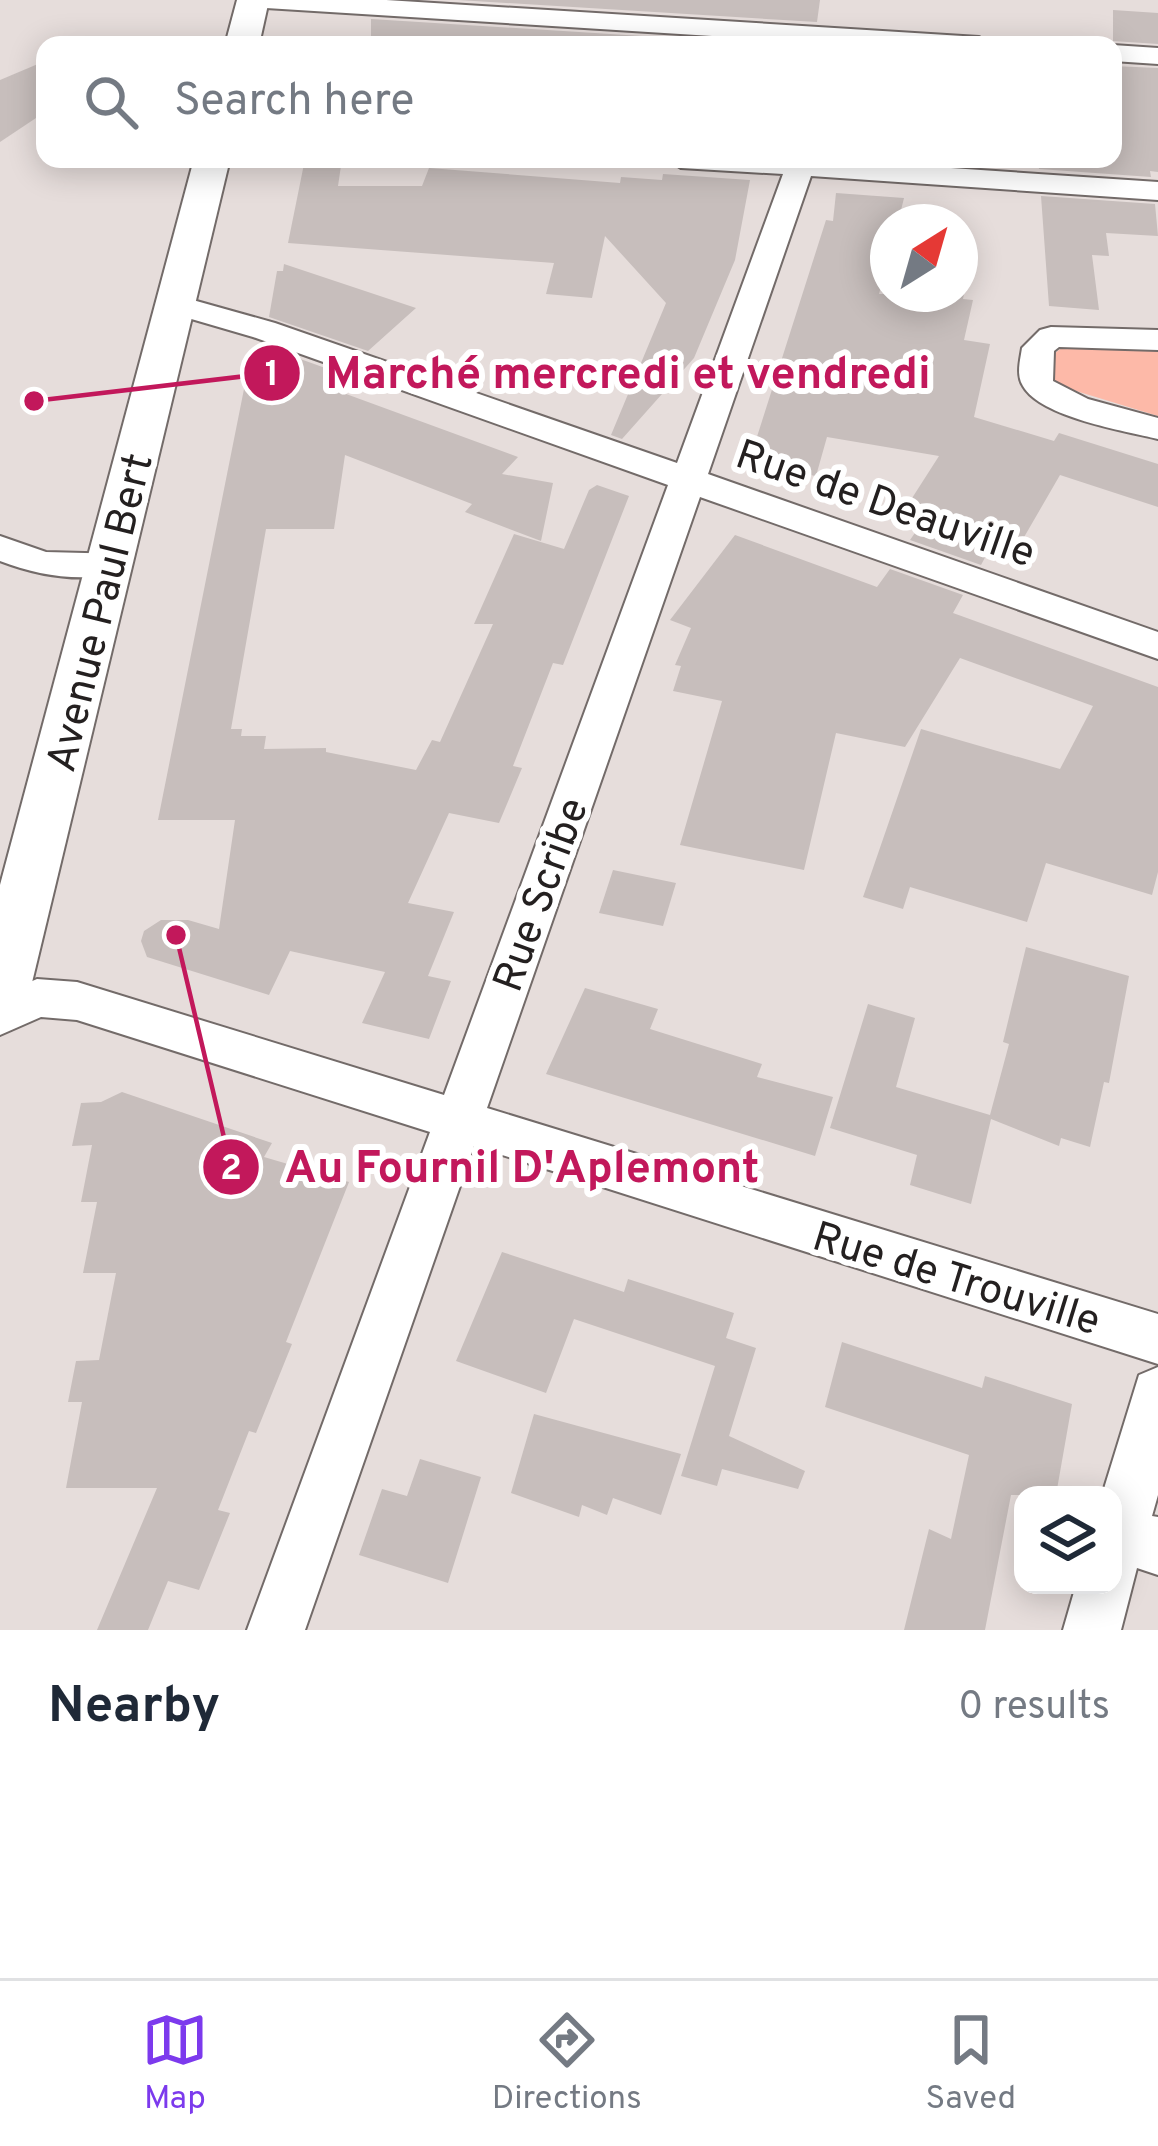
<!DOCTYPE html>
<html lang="en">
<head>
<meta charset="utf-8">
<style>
	:root { --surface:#fff; --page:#f2f2f3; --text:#1f2937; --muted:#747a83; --line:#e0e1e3; --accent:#7c3aed }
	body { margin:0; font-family:Overpass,sans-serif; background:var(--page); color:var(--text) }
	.controls { position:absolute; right:36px; bottom:36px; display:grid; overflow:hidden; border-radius:24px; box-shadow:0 6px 30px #0003 }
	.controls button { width:108px; height:108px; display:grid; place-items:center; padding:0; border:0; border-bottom:3px solid var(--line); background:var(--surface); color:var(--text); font:60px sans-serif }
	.compass { position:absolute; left:870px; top:204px; width:108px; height:108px; border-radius:50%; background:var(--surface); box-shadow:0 6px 30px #0003; rotate:37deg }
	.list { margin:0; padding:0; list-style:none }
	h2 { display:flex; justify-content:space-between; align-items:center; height:156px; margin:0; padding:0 48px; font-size:51px }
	h2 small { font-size:39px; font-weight:400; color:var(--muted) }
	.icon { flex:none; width:66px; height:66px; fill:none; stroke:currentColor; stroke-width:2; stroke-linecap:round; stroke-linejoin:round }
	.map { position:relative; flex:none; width:1158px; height:1630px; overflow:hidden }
	.search { position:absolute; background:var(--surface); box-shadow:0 6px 30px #0003; left:36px; right:36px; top:36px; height:132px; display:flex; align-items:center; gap:30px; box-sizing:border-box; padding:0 42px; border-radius:24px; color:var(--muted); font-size:45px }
	.sheet { height:348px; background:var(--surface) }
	nav { display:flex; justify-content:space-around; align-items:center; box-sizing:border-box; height:168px; border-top:3px solid var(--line); background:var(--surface); font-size:33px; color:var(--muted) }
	nav a { display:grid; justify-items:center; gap:6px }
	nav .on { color:var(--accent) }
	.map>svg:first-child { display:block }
	.green { fill:#fdb9a8 }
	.building { fill:#c7bebc }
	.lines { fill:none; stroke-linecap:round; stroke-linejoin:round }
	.minor-casing { stroke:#736b69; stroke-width:4 }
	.tertiary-casing { stroke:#736b69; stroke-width:4 }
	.minor { fill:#fff; fill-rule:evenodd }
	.tertiary { fill:#fff; fill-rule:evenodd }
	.labels { text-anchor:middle; stroke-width:12; stroke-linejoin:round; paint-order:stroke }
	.street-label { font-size:42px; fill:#242020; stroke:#fff }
	.leader { fill:none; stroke:#c2185b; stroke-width:4.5 }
	.callout-dot { fill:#c2185b; stroke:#fff; stroke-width:4.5 }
	.mark-label { font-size:36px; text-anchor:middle; font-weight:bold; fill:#fff }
	.callout-label { font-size:45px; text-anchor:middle; font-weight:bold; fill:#c2185b; stroke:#fff; stroke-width:12; stroke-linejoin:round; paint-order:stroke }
</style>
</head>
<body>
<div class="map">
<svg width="1158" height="1630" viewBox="0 0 1158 1630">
	<rect width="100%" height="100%" fill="#e6dddb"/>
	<!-- green -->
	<path class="green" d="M 1069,343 L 1158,349 L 1158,416 L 1063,387 L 1052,378 L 1052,355 Z"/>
	<!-- building -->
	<g class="building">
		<path d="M 458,0 L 820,0 L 817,22 Z"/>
		<path d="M 1113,10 L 1158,13 L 1158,44 L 1113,41 Z"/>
		<path d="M 371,19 L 784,45 L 371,45 Z"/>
		<path d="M 45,61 L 45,112 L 0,142 L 0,80 Z"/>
		<path d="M 1113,66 L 1158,68 L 1158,172 L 1150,171 L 1151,177 L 1039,169 L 1038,159 L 1113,159 Z"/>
		<path d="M 305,159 L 342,159 L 338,186 L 422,186 L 429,168 L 620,183 L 621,177 L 662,180 L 663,174 L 750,180 L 735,260 L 694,358 L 622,439 L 611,435 L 666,303 L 605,236 L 592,298 L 546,294 L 554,263 L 288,243 Z"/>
		<path d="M 836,193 L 904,198 L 898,222 L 888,222 L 888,260 L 879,294 L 964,294 L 963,299 L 973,300 L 964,340 L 990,344 L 974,417 L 1054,441 L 1059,433 L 1158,464 L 1158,507 L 1060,475 L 1012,558 L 989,550 L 981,565 L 910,540 L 919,527 L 898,520 L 939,456 L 827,437 L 816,476 L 748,465 L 826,220 L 833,221 Z"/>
		<path d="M 1041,196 L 1155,204 L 1158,236 L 1106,233 L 1109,256 L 1092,255 L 1099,310 L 1049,306 Z"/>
		<path d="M 284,264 L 416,308 L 368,351 L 269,317 L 277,271 L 283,271 Z"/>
		<path d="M 264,346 L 342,374 L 327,387 L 518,457 L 502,474 L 553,483 L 541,541 L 465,512 L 472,504 L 345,455 L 334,529 L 266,529 L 231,729 L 242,729 L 241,736 L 266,736 L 264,749 L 326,748 L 326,752 L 416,770 L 432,740 L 440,742 L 493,624 L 474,624 L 514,534 L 564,549 L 589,490 L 597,485 L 629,496 L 563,665 L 553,663 L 513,766 L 522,768 L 499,823 L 449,813 L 408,903 L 454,912 L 428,976 L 451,981 L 429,1039 L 362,1023 L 385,972 L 290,951 L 269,995 L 147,957 L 141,941 L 144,931 L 161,920 L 188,920 L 219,929 L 235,820 L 158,820 L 250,359 L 263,354 Z"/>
		<path d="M 735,535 L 877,587 L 890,569 L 963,595 L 953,613 L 1158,687 L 1158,872 L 1152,895 L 1046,863 L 1027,922 L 910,887 L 903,909 L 863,897 L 921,729 L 1060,769 L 1093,706 L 960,658 L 905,747 L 836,733 L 804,870 L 680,845 L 722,701 L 673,691 L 681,666 L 675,665 L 691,628 L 670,620 Z"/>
		<path d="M 613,870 L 676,883 L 663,926 L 599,913 Z"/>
		<path d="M 1026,947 L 1129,976 L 1109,1083 L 1104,1082 L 1090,1147 L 1061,1138 L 1059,1146 L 991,1119 L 971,1204 L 910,1185 L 917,1155 L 830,1128 L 868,1004 L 915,1018 L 896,1087 L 990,1115 L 1009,1044 L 1003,1042 Z"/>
		<path d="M 585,988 L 658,1009 L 650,1029 L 762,1064 L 757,1077 L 833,1097 L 815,1156 L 546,1074 Z"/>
		<path d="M 122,1092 L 272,1143 L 264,1157 L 349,1182 L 286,1342 L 292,1344 L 256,1433 L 249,1431 L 218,1510 L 230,1513 L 199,1590 L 168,1581 L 148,1630 L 97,1630 L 157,1488 L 66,1488 L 82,1402 L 68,1402 L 76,1361 L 99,1360 L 116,1273 L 83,1273 L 97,1202 L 81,1202 L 92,1145 L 72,1146 L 81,1103 L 101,1102 Z"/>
		<path d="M 502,1252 L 624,1292 L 628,1279 L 734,1313 L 726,1338 L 756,1348 L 729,1436 L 805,1471 L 798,1489 L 722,1469 L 717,1486 L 681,1476 L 715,1366 L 574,1319 L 546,1393 L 456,1361 Z"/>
		<path d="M 842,1342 L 982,1388 L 985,1376 L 1072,1404 L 1056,1495 L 1011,1495 L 985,1630 L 904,1630 L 929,1529 L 951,1539 L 969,1455 L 825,1407 Z"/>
		<path d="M 534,1414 L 681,1454 L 661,1515 L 613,1498 L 607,1515 L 582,1505 L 579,1517 L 511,1493 Z"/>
		<path d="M 420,1459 L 481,1477 L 448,1583 L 359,1555 L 382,1489 L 407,1496 Z"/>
	</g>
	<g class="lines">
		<defs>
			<g id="minor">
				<path d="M 253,0 L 386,0 L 979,37 L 992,45 L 856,45 L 266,8 Z"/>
				<path d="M 1113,45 L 1158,48 L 1158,64 L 1113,61 Z"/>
				<path d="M 667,159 L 817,159 L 1158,182 L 1158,200 L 811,176 L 708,474 L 1158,632 L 1158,659 L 700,497 L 487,1108 L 1158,1314 L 1158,1364 L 474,1146 L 305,1630 L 247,1630 L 430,1132 L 77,1020 L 41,1017 L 0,1035 L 0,995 L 37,979 L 77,982 L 444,1095 L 668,485 L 253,337 L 164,311 L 159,304 L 175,295 L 275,323 L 677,463 L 783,174 L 681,168 Z"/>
				<path d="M 1051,327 L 1158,330 L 1158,350 L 1059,347 L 1054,351 L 1053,381 L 1088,399 L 1158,418 L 1158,439 C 1125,431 1040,417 1023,386 C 1016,375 1020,361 1022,348 L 1040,330 Z"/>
				<path d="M 0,536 L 46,552 L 124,554 L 129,563 L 124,572 C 83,583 39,576 0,561 Z"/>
				<path d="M 1158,1367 L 1158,1495 L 1152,1516 L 1158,1517 L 1158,1575 L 1137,1568 L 1121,1630 L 1063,1630 L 1076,1585 L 1113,1585 L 1113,1495 L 1102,1495 L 1139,1375 Z"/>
			</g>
			<g id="tertiary">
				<path d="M 237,0 L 269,0 L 259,45 L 225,45 Z"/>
				<path d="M 194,159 L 230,159 L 29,995 L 21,1012 L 0,1019 L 0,885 Z"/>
			</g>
		</defs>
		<!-- minor casing -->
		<use href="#minor" class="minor-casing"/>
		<!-- tertiary casing -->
		<use href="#tertiary" class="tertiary-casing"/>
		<!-- minor -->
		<use href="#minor" class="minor"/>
		<!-- tertiary -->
		<use href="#tertiary" class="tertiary"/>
	</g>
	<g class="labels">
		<!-- street labels -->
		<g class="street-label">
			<text transform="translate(886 502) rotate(19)" y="15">Rue de Deauville</text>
			<text transform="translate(98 612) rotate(-76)" y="15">Avenue Paul Bert</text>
			<text transform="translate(539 894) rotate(-70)" y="15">Rue Scribe</text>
			<text transform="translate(957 1277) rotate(17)" y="15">Rue de Trouville</text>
		</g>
	</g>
	<!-- callouts -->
	<path class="leader" d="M34 401L272 373M176 935L231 1167"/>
	<g class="callout-dot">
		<circle cx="34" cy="401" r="12"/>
		<circle cx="176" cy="935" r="12"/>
		<circle cx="272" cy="373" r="30"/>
		<circle cx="231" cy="1167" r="30"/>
	</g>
	<g class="mark-label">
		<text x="272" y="385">1</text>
		<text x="231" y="1179">2</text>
	</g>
	<g class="callout-label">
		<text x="628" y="388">Marché mercredi et vendredi</text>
		<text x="522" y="1182">Au Fournil D'Aplemont</text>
	</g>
</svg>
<div class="controls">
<button><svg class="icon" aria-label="layers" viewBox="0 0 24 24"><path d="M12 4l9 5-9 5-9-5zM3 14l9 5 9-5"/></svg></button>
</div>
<svg class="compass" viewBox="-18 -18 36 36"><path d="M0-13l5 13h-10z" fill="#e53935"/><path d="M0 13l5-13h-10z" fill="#747a83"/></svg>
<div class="search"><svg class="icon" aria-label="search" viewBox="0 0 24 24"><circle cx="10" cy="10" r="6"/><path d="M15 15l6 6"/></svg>Search here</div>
</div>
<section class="sheet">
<h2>Nearby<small>0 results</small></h2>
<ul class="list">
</ul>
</section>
<nav>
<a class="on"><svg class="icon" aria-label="map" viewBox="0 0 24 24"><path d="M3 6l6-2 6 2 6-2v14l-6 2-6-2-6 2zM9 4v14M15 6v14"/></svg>Map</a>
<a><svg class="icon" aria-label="directions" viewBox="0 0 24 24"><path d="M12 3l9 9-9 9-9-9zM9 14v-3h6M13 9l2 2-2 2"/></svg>Directions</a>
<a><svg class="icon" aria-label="saved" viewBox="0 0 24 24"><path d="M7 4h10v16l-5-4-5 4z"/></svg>Saved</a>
</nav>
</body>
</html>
